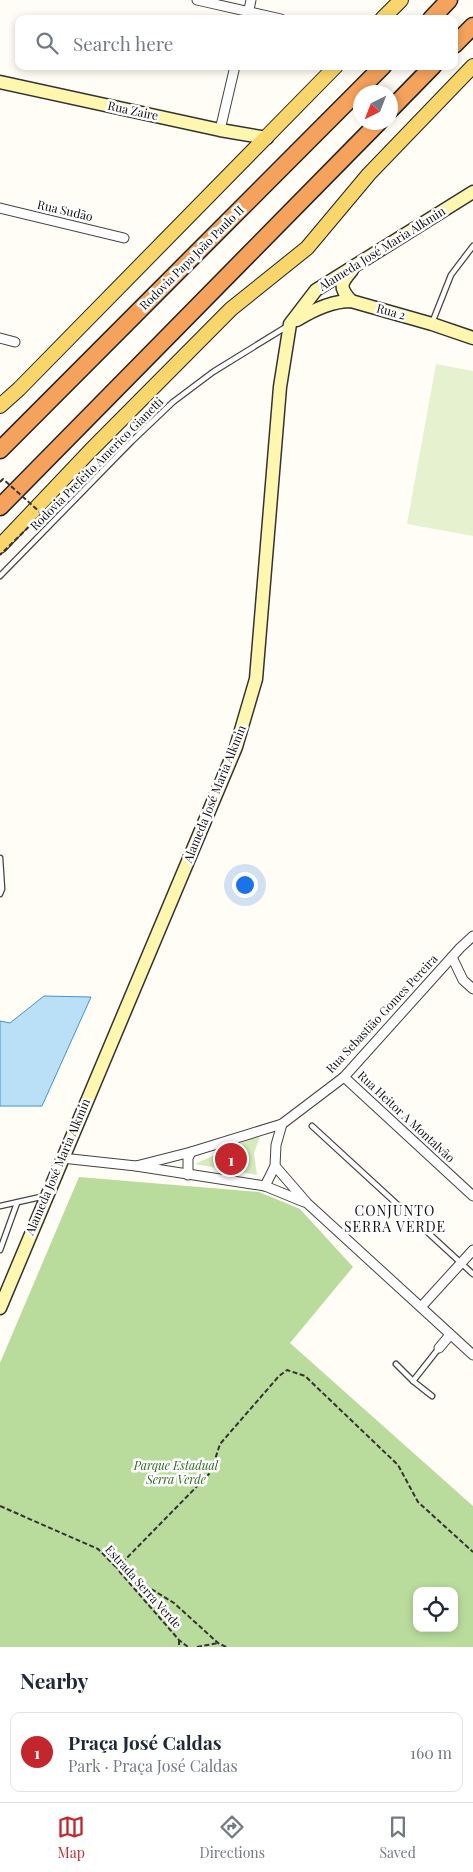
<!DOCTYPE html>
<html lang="en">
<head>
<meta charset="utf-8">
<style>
	:root { --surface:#fff; --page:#f6f6f7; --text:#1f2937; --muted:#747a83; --line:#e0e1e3; --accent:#c4262e }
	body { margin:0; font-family:"Playfair Display",serif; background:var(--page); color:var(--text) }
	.controls { position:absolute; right:15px; bottom:15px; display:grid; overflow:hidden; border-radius:10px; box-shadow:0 2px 8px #0003 }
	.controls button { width:45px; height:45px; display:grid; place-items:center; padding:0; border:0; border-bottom:1px solid var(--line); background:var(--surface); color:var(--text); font:25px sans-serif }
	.compass { position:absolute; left:353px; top:85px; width:45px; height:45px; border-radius:50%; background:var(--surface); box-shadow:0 2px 8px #0003; rotate:222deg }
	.you { position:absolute; left:244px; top:884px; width:18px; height:18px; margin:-12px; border:4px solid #fff; border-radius:50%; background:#1a73e8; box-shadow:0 0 0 8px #1a73e833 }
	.badge { display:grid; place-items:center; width:32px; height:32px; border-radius:50%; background:var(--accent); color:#fff; font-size:16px; font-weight:700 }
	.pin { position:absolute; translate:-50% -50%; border:2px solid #fff; box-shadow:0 1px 5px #0006 }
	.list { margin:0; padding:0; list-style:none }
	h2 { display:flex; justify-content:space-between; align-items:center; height:65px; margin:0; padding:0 20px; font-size:21px }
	h2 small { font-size:16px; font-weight:400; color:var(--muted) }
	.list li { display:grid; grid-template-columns:32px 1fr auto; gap:15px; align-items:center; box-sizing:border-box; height:80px; margin:0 10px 10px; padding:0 10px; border:1px solid var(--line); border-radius:10px }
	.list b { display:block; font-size:19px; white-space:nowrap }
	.list p { margin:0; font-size:16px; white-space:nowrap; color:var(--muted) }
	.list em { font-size:16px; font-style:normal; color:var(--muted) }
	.icon { flex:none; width:28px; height:28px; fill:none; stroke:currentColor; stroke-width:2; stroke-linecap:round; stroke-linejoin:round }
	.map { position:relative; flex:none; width:473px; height:1647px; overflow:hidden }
	.search { position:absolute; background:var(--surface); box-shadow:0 2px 8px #0003; left:15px; right:15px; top:15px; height:55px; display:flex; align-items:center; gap:12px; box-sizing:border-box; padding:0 18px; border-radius:10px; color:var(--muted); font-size:19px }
	.sheet { height:155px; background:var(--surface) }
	nav { display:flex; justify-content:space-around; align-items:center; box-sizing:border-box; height:70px; border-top:1px solid var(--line); background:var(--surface); font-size:14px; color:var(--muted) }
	nav a { display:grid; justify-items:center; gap:2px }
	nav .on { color:var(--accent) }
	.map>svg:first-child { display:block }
	.green { fill:#d5ebbd }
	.forest { fill:#b9dc9c; fill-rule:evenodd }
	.pitch { fill:#e6f2cf }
	.water { fill:#b9e0f7; stroke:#3f96cf }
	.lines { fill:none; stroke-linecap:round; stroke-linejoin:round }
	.lane-casing { stroke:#444; stroke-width:7 }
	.street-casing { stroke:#444; stroke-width:11 }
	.secondary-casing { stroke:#333; stroke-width:15 }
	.primary-casing { stroke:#222; stroke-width:16 }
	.highway-casing { stroke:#222; stroke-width:19 }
	.path { stroke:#333; stroke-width:2; stroke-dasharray:5 2.5; stroke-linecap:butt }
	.lane { stroke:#fff; stroke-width:4.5 }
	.street { stroke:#fff; stroke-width:9 }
	.secondary { stroke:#fff6b0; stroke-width:12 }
	.primary { stroke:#f9d66b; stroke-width:14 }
	.highway { stroke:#f5a25d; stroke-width:16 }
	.path-bridge { stroke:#333; stroke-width:2; stroke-dasharray:5 2.5; stroke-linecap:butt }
	.labels { text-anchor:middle; stroke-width:5; stroke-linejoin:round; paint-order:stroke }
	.street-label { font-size:12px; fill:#111; stroke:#fff }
	.park-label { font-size:12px; font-style:italic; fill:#2f6b1f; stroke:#fff }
	.neighbourhood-label { font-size:14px; letter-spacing:1px; fill:#111; stroke:#fff }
</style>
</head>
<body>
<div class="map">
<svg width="473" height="1647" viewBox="0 0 473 1647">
	<rect width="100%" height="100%" fill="#fffdf5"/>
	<!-- green -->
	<path class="green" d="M 261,1134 L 254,1153 L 257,1175 L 195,1164 Z"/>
	<!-- forest -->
	<path class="forest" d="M 79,1177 L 259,1192 L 300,1209 L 353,1267 L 290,1343 L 473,1506 L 473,1647 L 0,1647 L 0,1363 ZM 417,1591 L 454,1591 L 454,1628 L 417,1628 Z"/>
	<!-- pitch -->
	<path class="pitch" d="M 436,364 L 473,371 L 473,536 L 407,524 Z"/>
	<!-- water -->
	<path class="water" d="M 44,996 L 91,997 L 42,1106 L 0,1106 L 0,1021 L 10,1023 Z"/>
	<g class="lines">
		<defs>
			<g id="lane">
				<path d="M 432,323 L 451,275 L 473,246"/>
				<path d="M 0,576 L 132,441 L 173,402 L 213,372 L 286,327"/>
				<path d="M 0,858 L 2,889 L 0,894"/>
				<path d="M 312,1126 L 473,1274"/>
				<path d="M 0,1206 L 45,1196"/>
				<path d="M 0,1250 L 17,1203"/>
				<path d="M 396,1364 L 413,1381 L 432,1396"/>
				<path d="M 413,1381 L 439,1348"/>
			</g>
			<g id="street">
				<path d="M 197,0 L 281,19"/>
				<path d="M 247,19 L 251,0"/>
				<path d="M 220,130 L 235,66"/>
				<path d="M 0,208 L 124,238"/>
				<path d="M 0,338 L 15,342"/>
				<path d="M 452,957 L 463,980 L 473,989"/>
				<path d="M 344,1077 L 473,1196"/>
				<path d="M 62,1158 L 136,1166 L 265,1186 L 304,1202"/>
				<path d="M 136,1166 L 191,1152 L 282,1124 L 344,1077 L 460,948 L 473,936"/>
				<path d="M 275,1166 L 307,1203 L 473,1355"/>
				<path d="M 188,1175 L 188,1158 L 191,1152"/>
				<path d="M 265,1186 L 275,1166 L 276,1145 L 282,1124"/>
				<path d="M 421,1307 L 473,1250"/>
				<path d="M 439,1348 L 450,1335"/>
			</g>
			<g id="secondary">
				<path d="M 0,82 L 220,130 L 267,138"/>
				<path d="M 351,301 C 339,287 340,284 352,270"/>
				<path d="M 297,320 C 313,310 331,301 351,301 L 432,324 L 473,338"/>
				<path d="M 0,1308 L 236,747 L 256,679 L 280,387 L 290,324 L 316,290 L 473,192"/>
			</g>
			<g id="primary">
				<path d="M 382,19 L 401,0"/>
				<path d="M 0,406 L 19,389 L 336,66"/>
				<path d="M 0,546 L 90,451 L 231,309 L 307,248 L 369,174 L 473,66"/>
			</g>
			<g id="highway">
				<path d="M 431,19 L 449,0"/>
				<path d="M 454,45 L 473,26"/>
				<path d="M 390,110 L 433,66"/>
				<path d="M 0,450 L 383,66"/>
				<path d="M 0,507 L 379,122"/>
			</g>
		</defs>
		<!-- lane casing -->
		<use href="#lane" class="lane-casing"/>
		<!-- street casing -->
		<use href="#street" class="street-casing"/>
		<!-- secondary casing -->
		<use href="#secondary" class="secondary-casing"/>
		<!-- primary casing -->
		<use href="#primary" class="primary-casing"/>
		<!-- highway casing -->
		<use href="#highway" class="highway-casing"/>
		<!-- path -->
		<g class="path">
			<path d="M 0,1506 L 98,1549 L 116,1567"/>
			<path d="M 119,1571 L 179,1640 L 188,1647"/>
			<path d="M 179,1640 L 179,1647"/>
			<path d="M 197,1647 L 218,1643"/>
			<path d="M 226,1647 L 218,1643 L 174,1603 L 117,1568 L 211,1472 L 220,1444 L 279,1376 L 287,1370 L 305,1376 L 398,1465 L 418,1502 L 473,1552"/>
		</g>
		<!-- lane -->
		<use href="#lane" class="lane"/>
		<!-- street -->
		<use href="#street" class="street"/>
		<!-- secondary -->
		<use href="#secondary" class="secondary"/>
		<!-- primary -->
		<use href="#primary" class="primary"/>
		<!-- highway -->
		<use href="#highway" class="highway"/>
		<!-- path-bridge -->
		<path class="path-bridge" d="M 0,482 L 3,479 L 42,514 L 0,555"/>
	</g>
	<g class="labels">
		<!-- street labels -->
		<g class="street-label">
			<text transform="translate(133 111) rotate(12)" y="4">Rua Zaire</text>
			<text transform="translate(65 211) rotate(13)" y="4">Rua Sudão</text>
			<text transform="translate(382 249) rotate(-32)" y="4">Alameda José Maria Alkmin</text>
			<text transform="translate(192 258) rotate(-45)" y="4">Rodovia Papa João Paulo II</text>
			<text transform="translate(391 312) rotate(15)" y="4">Rua 2</text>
			<text transform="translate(97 464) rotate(-45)" y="4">Rodovia Prefeito Americo Gianetti</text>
			<text transform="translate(215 794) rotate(-68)" y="4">Alameda José Maria Alkmin</text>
			<text transform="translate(382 1014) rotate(-47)" y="4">Rua Sebastião Gomes Pereira</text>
			<text transform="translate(406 1117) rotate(43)" y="4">Rua Heitor A Montalvão</text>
			<text transform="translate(58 1167) rotate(-67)" y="4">Alameda José Maria Alkmin</text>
			<text transform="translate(143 1587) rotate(48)" y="4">Estrada Serra Verde</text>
		</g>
		<!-- park labels -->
		<g class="park-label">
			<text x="176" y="1470">Parque Estadual<tspan x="176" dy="14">Serra Verde</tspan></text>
		</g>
		<!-- neighbourhood labels -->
		<g class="neighbourhood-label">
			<text x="395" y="1216">CONJUNTO<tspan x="395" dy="16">SERRA VERDE</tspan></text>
		</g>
	</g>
</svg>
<div class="controls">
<button><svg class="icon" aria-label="locate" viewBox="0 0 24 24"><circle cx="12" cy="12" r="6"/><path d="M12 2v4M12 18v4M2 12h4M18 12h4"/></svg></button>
</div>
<svg class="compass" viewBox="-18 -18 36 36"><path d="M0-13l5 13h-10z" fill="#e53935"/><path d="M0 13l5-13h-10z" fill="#747a83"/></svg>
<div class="you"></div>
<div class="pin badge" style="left:231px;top:1159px">1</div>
<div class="search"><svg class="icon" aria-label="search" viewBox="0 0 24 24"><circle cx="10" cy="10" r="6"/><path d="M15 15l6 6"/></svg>Search here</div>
</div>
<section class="sheet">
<h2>Nearby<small></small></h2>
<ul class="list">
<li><span class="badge">1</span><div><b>Praça José Caldas</b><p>Park · Praça José Caldas</p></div><em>160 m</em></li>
</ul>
</section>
<nav>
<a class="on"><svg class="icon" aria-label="map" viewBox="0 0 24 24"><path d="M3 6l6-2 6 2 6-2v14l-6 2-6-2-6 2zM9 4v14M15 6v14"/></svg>Map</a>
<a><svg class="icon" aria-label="directions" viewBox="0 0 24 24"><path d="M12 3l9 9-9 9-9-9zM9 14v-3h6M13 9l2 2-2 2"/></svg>Directions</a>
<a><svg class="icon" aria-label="saved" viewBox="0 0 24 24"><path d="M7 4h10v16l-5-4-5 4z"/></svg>Saved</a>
</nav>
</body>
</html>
